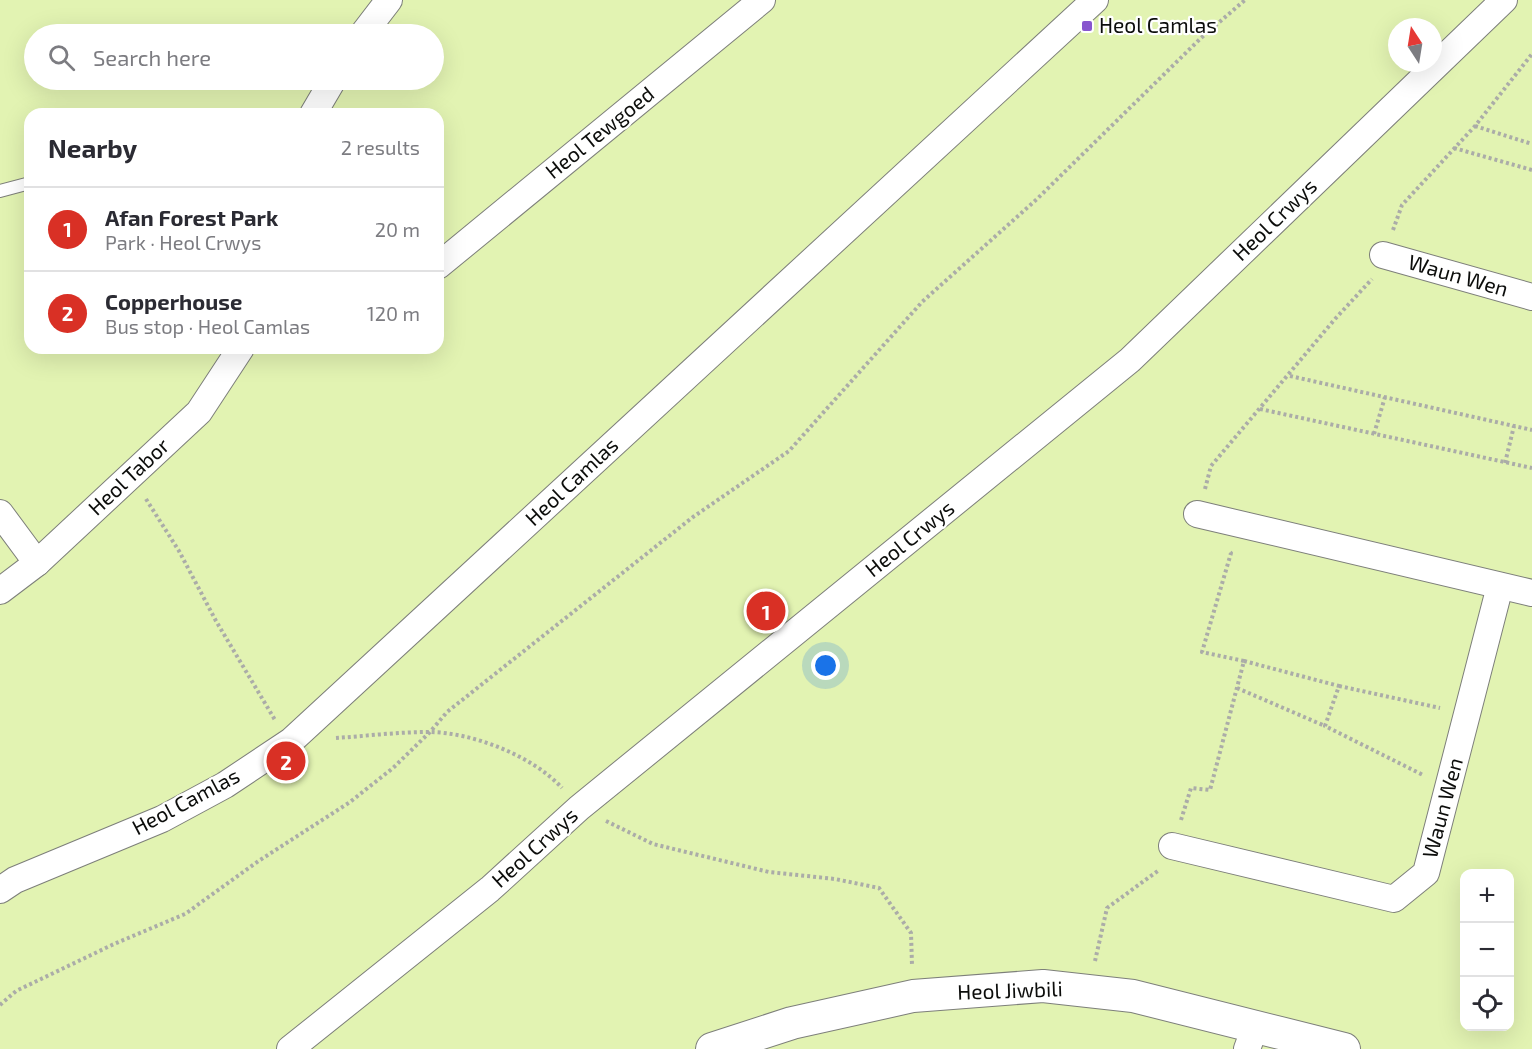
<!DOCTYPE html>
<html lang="en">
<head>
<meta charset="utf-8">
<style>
	:root { --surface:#fff; --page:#f7f7f7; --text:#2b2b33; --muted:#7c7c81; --line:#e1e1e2; --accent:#d93025 }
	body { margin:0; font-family:"Exo 2",sans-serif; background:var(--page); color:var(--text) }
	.controls { position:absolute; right:18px; bottom:18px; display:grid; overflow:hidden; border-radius:12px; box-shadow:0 6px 24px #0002 }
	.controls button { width:54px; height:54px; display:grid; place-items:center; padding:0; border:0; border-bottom:2px solid var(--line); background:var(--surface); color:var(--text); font:30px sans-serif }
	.compass { position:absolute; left:1388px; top:18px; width:54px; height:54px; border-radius:50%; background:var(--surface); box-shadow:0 6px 24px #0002; rotate:348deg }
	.you { position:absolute; left:826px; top:666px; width:21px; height:21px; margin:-15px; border:4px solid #fff; border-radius:50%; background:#1a73e8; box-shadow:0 0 0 9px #1a73e833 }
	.badge { display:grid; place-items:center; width:39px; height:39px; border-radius:50%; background:var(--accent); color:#fff; font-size:20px; font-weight:700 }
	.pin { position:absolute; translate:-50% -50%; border:3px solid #fff; box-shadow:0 2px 6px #0006 }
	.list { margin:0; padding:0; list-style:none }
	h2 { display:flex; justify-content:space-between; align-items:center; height:78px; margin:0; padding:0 24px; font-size:26px }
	h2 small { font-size:20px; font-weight:400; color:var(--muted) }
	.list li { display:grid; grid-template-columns:39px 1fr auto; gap:18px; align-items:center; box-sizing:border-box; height:84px; padding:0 24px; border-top:2px solid var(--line) }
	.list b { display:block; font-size:22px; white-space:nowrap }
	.list p { margin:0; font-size:20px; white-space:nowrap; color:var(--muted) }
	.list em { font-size:20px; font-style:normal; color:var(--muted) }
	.icon { flex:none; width:33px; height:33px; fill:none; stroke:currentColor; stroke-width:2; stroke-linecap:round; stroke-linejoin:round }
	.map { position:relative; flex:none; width:1532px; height:1049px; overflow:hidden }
	.search { position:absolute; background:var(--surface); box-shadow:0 6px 24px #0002; left:24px; top:24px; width:420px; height:66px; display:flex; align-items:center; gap:15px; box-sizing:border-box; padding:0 21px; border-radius:33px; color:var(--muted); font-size:22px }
	.panel { position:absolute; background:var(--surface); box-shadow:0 6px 24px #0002; left:24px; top:108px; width:420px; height:246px; border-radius:18px }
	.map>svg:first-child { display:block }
	.green { fill:#e2f3b2; fill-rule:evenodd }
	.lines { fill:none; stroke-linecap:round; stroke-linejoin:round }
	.service-casing { stroke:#7d7f7a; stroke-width:14 }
	.minor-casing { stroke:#7d7f7a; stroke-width:28 }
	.tertiary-casing { stroke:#7d7f7a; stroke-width:34 }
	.path { stroke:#abaca8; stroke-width:4; stroke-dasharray:3 3; stroke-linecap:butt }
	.service { stroke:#fff; stroke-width:12 }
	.minor { stroke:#fff; stroke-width:26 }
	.tertiary { stroke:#fff; stroke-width:32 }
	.poi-dot { fill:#8856ce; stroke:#fff; stroke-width:2 }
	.labels { text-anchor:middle; stroke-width:4.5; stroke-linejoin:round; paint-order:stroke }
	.poi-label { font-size:21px; fill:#0c0d0b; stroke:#fff; text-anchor:start }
	.street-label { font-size:21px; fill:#0c0d0b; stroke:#fff }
</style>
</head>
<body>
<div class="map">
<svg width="1532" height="1049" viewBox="0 0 1532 1049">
	<rect width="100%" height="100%" fill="#fbfdf7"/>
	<!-- green -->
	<path class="green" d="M 0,0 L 1532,0 L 1532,1049 L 0,1049 ZM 1397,27 L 1433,27 L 1433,63 L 1397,63 ZM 34,34 L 434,34 L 434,80 L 34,80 ZM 30,114 L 438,114 L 438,348 L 30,348 ZM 1464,874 L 1510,874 L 1510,1026 L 1464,1026 Z"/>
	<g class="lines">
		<defs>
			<path id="service" d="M 0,191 L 30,183"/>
			<g id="minor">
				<path d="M 363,34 L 389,0"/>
				<path d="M 313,114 L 333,80"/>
				<path d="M 1383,255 L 1532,297"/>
				<path d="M 438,266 L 762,0"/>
				<path d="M 0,513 L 37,563"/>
				<path d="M 1197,514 L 1532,593"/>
				<path d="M 0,591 L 37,563 L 199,412 L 241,348"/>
				<path d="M 1172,846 L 1394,899 L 1426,873 L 1500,586"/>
				<path d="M 0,890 L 15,880 L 162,819 L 225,785 L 291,741 L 1095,0"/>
				<path d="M 290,1049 L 490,889 L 579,808 L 1130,360 L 1504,0"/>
				<path d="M 1247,1049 L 1255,1027"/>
			</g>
			<path id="tertiary" d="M 712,1049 L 792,1023 L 913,996 L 1043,986 L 1133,996 L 1344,1049"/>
		</defs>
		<!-- service casing -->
		<use href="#service" class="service-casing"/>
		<!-- minor casing -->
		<use href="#minor" class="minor-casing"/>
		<!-- tertiary casing -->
		<use href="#tertiary" class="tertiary-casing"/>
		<!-- path -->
		<g class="path">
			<path d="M 1475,126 L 1532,144"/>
			<path d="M 1454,148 L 1532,170"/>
			<path d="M 1393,230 L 1402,205 L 1475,126 L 1532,54"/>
			<path d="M 1290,376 L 1532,430"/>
			<path d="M 1260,409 L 1532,468"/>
			<path d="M 1374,434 L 1385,397"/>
			<path d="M 1505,463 L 1514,426"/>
			<path d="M 1205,489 L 1211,466 L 1335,319 L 1372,279"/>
			<path d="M 146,499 L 179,551 L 216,621 L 275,720"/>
			<path d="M 1244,661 L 1339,686 L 1325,726 L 1423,775"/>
			<path d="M 1339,686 L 1440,708"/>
			<path d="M 1237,688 L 1325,726"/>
			<path d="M 336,738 C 366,736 398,732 428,732 C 472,732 533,756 562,788"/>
			<path d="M 1181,820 L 1191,788 L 1210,790 L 1244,661 L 1202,652 L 1231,553 L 1229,552"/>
			<path d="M 606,821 L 653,844 L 769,872 L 835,879 L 879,888 L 911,933 L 912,965"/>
			<path d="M 1095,961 L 1107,908 L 1159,870"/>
			<path d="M 0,1005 L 16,991 L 114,944 L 185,914 L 260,860 L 350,802 L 393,768 L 430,732 L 447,712 L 693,517 L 789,451 L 922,302 L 1037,199 L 1201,38 L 1245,0"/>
		</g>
		<!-- service -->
		<use href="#service" class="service"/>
		<!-- minor -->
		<use href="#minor" class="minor"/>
		<!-- tertiary -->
		<use href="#tertiary" class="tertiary"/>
	</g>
	<!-- markers -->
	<rect class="poi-dot" x="1081" y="20" width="12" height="12" rx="3"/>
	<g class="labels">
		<!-- poi labels -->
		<g class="poi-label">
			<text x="1099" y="33">Heol Camlas</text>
		</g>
		<!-- street labels -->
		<g class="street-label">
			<text transform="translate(600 133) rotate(-39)" y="7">Heol Tewgoed</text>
			<text transform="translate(1275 220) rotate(-44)" y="7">Heol Crwys</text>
			<text transform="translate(1458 276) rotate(16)" y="7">Waun Wen</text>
			<text transform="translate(129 477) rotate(-43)" y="7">Heol Tabor</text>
			<text transform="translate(572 482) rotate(-43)" y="7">Heol Camlas</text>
			<text transform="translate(910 539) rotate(-39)" y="7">Heol Crwys</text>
			<text transform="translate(186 802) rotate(-28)" y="7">Heol Camlas</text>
			<text transform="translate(1443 808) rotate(-75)" y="7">Waun Wen</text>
			<text transform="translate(535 848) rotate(-42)" y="7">Heol Crwys</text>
			<text transform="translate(1010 991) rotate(-2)" y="7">Heol Jiwbili</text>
		</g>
	</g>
</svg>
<div class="controls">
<button>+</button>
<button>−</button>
<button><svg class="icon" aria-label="locate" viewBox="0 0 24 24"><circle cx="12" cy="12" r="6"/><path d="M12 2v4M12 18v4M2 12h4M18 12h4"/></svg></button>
</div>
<svg class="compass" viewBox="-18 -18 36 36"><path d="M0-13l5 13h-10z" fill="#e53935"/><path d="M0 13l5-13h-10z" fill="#7c7c81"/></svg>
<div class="you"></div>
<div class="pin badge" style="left:766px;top:611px">1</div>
<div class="pin badge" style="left:286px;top:761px">2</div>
<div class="search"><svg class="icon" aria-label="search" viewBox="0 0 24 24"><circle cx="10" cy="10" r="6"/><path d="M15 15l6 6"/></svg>Search here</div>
<section class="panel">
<h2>Nearby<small>2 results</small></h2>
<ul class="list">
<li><span class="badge">1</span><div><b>Afan Forest Park</b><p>Park · Heol Crwys</p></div><em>20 m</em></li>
<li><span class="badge">2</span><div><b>Copperhouse</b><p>Bus stop · Heol Camlas</p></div><em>120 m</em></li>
</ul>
</section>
</div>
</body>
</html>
